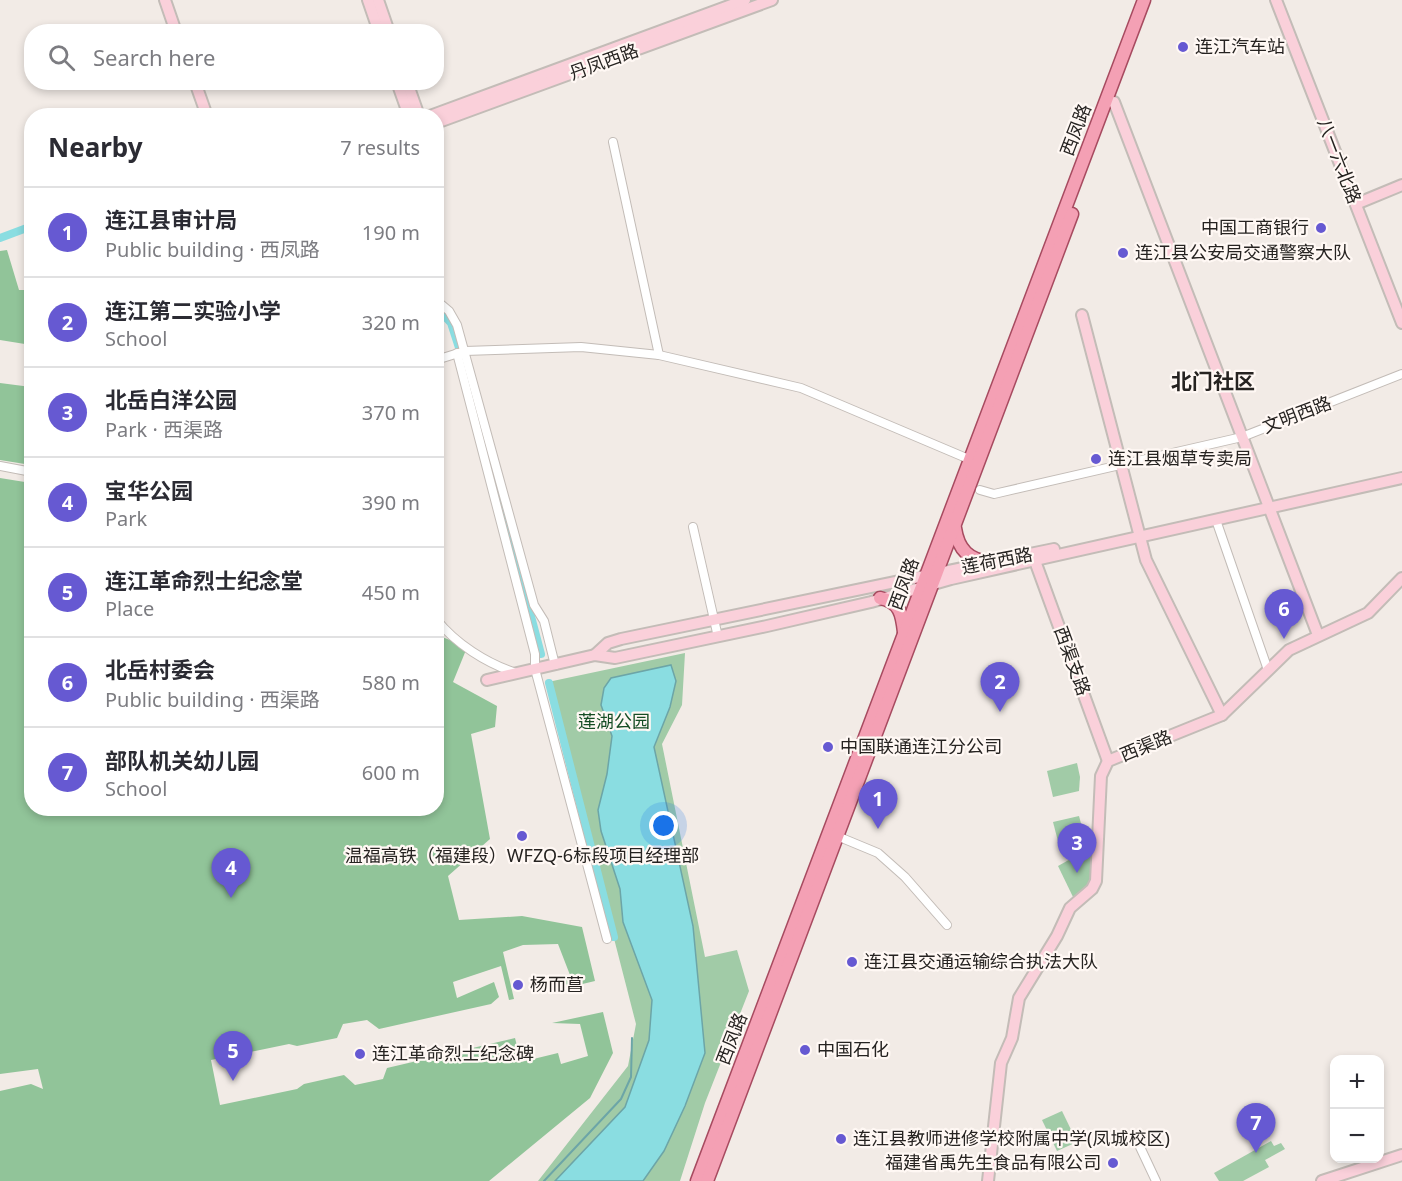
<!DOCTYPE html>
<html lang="en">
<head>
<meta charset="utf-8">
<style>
	:root { --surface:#fff; --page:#f2f2f3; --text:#2b2b33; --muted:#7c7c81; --line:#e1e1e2; --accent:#6659d2 }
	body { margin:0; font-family:"Noto Sans","Noto Sans SC",sans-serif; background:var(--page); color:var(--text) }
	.controls { position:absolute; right:18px; bottom:18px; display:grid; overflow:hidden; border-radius:12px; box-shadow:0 3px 9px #0003 }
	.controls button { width:54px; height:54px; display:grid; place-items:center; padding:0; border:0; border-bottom:2px solid var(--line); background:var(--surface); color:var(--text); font:30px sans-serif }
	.you { position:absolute; left:664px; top:826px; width:21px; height:21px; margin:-15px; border:4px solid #fff; border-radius:50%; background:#1a73e8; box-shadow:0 0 0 9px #1a73e833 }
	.badge { display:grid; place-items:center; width:39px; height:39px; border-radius:50%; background:var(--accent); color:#fff; font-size:20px; font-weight:700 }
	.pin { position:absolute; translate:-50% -50px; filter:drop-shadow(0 2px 3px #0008) }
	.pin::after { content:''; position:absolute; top:32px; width:21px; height:18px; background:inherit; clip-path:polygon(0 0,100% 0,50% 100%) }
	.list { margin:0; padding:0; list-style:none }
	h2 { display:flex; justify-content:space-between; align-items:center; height:78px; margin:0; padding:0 24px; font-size:26px }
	h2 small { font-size:20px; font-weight:400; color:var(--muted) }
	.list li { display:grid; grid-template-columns:39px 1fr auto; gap:18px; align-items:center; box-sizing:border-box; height:90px; padding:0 24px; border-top:2px solid var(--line) }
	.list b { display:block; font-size:22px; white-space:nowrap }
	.list p { margin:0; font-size:20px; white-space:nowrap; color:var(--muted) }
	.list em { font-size:20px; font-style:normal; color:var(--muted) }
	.icon { flex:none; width:33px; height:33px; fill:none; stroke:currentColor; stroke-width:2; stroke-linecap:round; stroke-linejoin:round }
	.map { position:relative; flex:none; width:1402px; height:1181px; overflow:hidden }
	.search { position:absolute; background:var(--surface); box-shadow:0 3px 9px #0003; left:24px; top:24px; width:420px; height:66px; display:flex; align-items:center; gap:15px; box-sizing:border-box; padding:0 21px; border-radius:24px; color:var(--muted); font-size:22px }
	.panel { position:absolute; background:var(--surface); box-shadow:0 3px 9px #0003; left:24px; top:108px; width:420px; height:708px; border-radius:24px }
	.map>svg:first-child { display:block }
	.green { fill:#a1cba7 }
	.forest { fill:#91c499 }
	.water { fill:#8adde1; stroke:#6ca5a7; stroke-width:1.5 }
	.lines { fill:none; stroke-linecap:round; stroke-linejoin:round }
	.stream { stroke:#6ca5a7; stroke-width:2 }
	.canal { stroke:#8adde1; stroke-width:8 }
	.street-casing { stroke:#c3bcb7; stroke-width:10 }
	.secondary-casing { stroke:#c3bcb7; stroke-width:14 }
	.primary-casing { stroke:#a74b60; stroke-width:15 }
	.street { stroke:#fff; stroke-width:8 }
	.secondary { stroke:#fad0da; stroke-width:10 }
	.primary { stroke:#f4a0b4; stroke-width:12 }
	.poi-dot { fill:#6659d2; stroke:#fff8f4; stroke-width:2 }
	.labels { text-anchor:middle; stroke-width:4.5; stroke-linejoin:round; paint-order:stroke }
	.poi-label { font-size:18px; fill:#262321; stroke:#fff8f4; text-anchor:start }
	.street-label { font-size:18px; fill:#262321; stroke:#fff8f4 }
	.park-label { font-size:18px; fill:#154d24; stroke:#fff8f4 }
	.quarter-label { font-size:21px; font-weight:bold; fill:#262321; stroke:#fff8f4 }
</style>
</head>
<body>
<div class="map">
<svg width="1402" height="1181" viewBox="0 0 1402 1181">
	<rect width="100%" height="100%" fill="#f2ebe6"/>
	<!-- green -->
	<g class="green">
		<path d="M 685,653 L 682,705 L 662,744 L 705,957 L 737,950 L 749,991 L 705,1103 L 680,1181 L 538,1181 L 628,1066 L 636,1024 L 548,682 Z"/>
		<path d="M 1077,763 L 1080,777 L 1079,791 L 1053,797 L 1047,771 Z"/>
		<path d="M 1079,816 L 1086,842 L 1060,849 L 1053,822 Z"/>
		<path d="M 1092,847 L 1093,880 L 1074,899 L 1058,866 Z"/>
		<path d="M 1062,1111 L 1077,1142 L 1057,1151 L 1042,1120 Z"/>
		<path d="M 1271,1141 L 1274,1146 L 1281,1143 L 1285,1149 L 1265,1160 L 1269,1167 L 1243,1181 L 1219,1181 L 1214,1173 Z"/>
	</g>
	<!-- forest -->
	<g class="forest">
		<path d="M 7,250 L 19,290 L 31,290 L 31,345 L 0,340 L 0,251 Z"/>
		<path d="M 0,383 L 31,387 L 31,465 L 0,460 Z"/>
		<path d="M 0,478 L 31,483 L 32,808 L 436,808 L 437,635 L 455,642 L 466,650 L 453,682 L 497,706 L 495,727 L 471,734 L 490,839 L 448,876 L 459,920 L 522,916 L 582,927 L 595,981 L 549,992 L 547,984 L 570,975 L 558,944 L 523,945 L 503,952 L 514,999 L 509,1000 L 501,966 L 453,982 L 457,998 L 494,982 L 499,997 L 491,1004 L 379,1029 L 367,1020 L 343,1024 L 337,1038 L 297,1046 L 289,1044 L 211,1060 L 220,1105 L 297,1089 L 304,1084 L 344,1075 L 355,1085 L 383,1079 L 387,1068 L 515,1038 L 521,1062 L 558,1053 L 561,1064 L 588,1056 L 580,1024 L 552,1023 L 603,1012 L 613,1053 L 590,1098 L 489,1181 L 0,1181 L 0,1091 L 31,1084 L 43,1089 L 38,1069 L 0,1074 Z"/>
	</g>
	<!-- water -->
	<path class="water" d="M 671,665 L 676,681 L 670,707 L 654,747 L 693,926 L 705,1053 L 685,1106 L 664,1151 L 643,1181 L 555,1181 L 625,1107 L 649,1040 L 652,1000 L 623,922 L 620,889 L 601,831 L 598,810 L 607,774 L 612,736 L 601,705 L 604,688 L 611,678 Z"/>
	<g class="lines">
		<!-- stream -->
		<path class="stream" d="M 544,1181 L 621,1099 L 631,1077 L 632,1038"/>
		<!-- canal -->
		<g class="canal">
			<path d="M 0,238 L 32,226"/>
			<path d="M 436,307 L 451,323 L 462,357"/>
			<path d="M 467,374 L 541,654"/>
			<path d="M 549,683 L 614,937"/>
		</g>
		<defs>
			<g id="street">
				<path d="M 613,142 L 659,355"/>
				<path d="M 436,300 L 449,311 L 457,325 L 534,605 L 544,621 L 555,665"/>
				<path d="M 457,353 L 535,654 L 535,669 L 607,939"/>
				<path d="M 436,360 L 465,351 L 581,347 L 659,355 L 801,388 L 971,460"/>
				<path d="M 0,466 L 32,472"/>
				<path d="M 980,490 L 994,494 L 1242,437 L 1402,374"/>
				<path d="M 1216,520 L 1268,670"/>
				<path d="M 693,527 L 718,637"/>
				<path d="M 436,619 C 456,644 486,663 516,673"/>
				<path d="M 837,836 L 878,853 L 905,877 L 947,925"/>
				<path d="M 1140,1147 L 1156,1181"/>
			</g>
			<g id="secondary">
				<path d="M 165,0 L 176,32"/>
				<path d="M 368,0 L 379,32"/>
				<path d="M 378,0 L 389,32"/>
				<path d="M 1276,0 L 1402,323"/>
				<path d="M 195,82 L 207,116"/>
				<path d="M 397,82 L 409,116"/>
				<path d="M 407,82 L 419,116"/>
				<path d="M 1114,102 L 1318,635"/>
				<path d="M 430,116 L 745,0"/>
				<path d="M 436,123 L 772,0"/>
				<path d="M 1356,204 L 1402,185"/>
				<path d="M 1082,315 L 1146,560 L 1222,715"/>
				<path d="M 1035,561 L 1108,761"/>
				<path d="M 595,655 L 608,643 L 621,639 L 1054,549"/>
				<path d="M 487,680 L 595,655 L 615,658 L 767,626 L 871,602 L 951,579 L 1402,478"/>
				<path d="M 988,1181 L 1001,1063 L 1012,1038 L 1019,998 L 1057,936 L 1070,908 L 1092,889 L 1096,881 L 1101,776 L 1108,761 L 1222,715 L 1289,650 L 1368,613 L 1402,578"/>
				<path d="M 1322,1181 L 1402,1155"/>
			</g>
			<g id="primary">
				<path d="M 955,528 C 958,549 969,561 991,562"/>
				<path d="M 880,598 C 900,602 902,614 904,632"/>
				<path d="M 697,1181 L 1144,0"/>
				<path d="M 707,1181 L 1072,214"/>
			</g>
		</defs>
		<!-- street casing -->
		<use href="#street" class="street-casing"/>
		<!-- secondary casing -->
		<use href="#secondary" class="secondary-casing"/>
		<!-- primary casing -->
		<use href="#primary" class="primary-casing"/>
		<!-- street -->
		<use href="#street" class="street"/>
		<!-- secondary -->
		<use href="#secondary" class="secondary"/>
		<!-- primary -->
		<use href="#primary" class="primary"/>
	</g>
	<!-- markers -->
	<g class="poi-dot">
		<circle cx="1183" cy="47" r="6"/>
		<circle cx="1321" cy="228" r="6"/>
		<circle cx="1123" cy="253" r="6"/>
		<circle cx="1096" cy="459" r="6"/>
		<circle cx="828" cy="747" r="6"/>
		<circle cx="522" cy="836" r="6"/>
		<circle cx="852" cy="962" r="6"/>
		<circle cx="518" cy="985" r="6"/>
		<circle cx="805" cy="1050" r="6"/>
		<circle cx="360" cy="1054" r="6"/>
		<circle cx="841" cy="1139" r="6"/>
		<circle cx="1113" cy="1163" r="6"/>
	</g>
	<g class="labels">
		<!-- poi labels -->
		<g class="poi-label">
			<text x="1195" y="53">连江汽车站</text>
			<text x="1309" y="234" text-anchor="end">中国工商银行</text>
			<text x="1135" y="259">连江县公安局交通警察大队</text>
			<text x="1108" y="465">连江县烟草专卖局</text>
			<text x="840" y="753">中国联通连江分公司</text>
			<text x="522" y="862" text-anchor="middle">温福高铁（福建段）WFZQ-6标段项目经理部</text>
			<text x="864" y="968">连江县交通运输综合执法大队</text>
			<text x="530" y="991">杨而菖</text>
			<text x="817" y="1056">中国石化</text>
			<text x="372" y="1060">连江革命烈士纪念碑</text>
			<text x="853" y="1145">连江县教师进修学校附属中学(凤城校区)</text>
			<text x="1101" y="1169" text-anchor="end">福建省禹先生食品有限公司</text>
		</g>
		<!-- street labels -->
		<g class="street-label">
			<text transform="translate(604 62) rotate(-20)" y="6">丹凤西路</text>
			<text transform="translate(1076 130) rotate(-69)" y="6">西凤路</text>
			<text transform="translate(1339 161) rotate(69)" y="6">八一六北路</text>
			<text transform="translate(1297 415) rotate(-21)" y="6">文明西路</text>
			<text transform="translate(997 561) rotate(-11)" y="6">莲荷西路</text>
			<text transform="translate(904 584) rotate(-70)" y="6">西凤路</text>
			<text transform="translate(1072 661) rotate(70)" y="6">西渠支路</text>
			<text transform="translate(1146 746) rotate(-22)" y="6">西渠路</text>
			<text transform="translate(732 1039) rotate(-69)" y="6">西凤路</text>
		</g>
		<!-- park labels -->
		<g class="park-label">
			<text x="614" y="728">莲湖公园</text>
		</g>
		<!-- quarter labels -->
		<g class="quarter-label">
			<text x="1213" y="389">北门社区</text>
		</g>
	</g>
</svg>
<div class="controls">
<button>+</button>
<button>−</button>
</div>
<div class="you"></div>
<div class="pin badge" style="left:878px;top:829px">1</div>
<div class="pin badge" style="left:1000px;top:712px">2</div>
<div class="pin badge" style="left:1077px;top:873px">3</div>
<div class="pin badge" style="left:231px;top:898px">4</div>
<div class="pin badge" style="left:233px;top:1081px">5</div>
<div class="pin badge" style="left:1284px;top:639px">6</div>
<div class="pin badge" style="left:1256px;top:1153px">7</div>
<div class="search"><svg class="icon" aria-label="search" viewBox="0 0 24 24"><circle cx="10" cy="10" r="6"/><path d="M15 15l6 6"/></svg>Search here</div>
<section class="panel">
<h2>Nearby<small>7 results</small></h2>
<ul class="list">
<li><span class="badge">1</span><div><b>连江县审计局</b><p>Public building · 西凤路</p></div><em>190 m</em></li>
<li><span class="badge">2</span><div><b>连江第二实验小学</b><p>School</p></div><em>320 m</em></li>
<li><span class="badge">3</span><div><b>北岳白洋公园</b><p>Park · 西渠路</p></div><em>370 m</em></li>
<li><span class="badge">4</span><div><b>宝华公园</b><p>Park</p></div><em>390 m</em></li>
<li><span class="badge">5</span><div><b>连江革命烈士纪念堂</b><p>Place</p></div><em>450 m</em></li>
<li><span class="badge">6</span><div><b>北岳村委会</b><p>Public building · 西渠路</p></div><em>580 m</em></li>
<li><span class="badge">7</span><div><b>部队机关幼儿园</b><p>School</p></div><em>600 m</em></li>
</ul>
</section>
</div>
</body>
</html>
